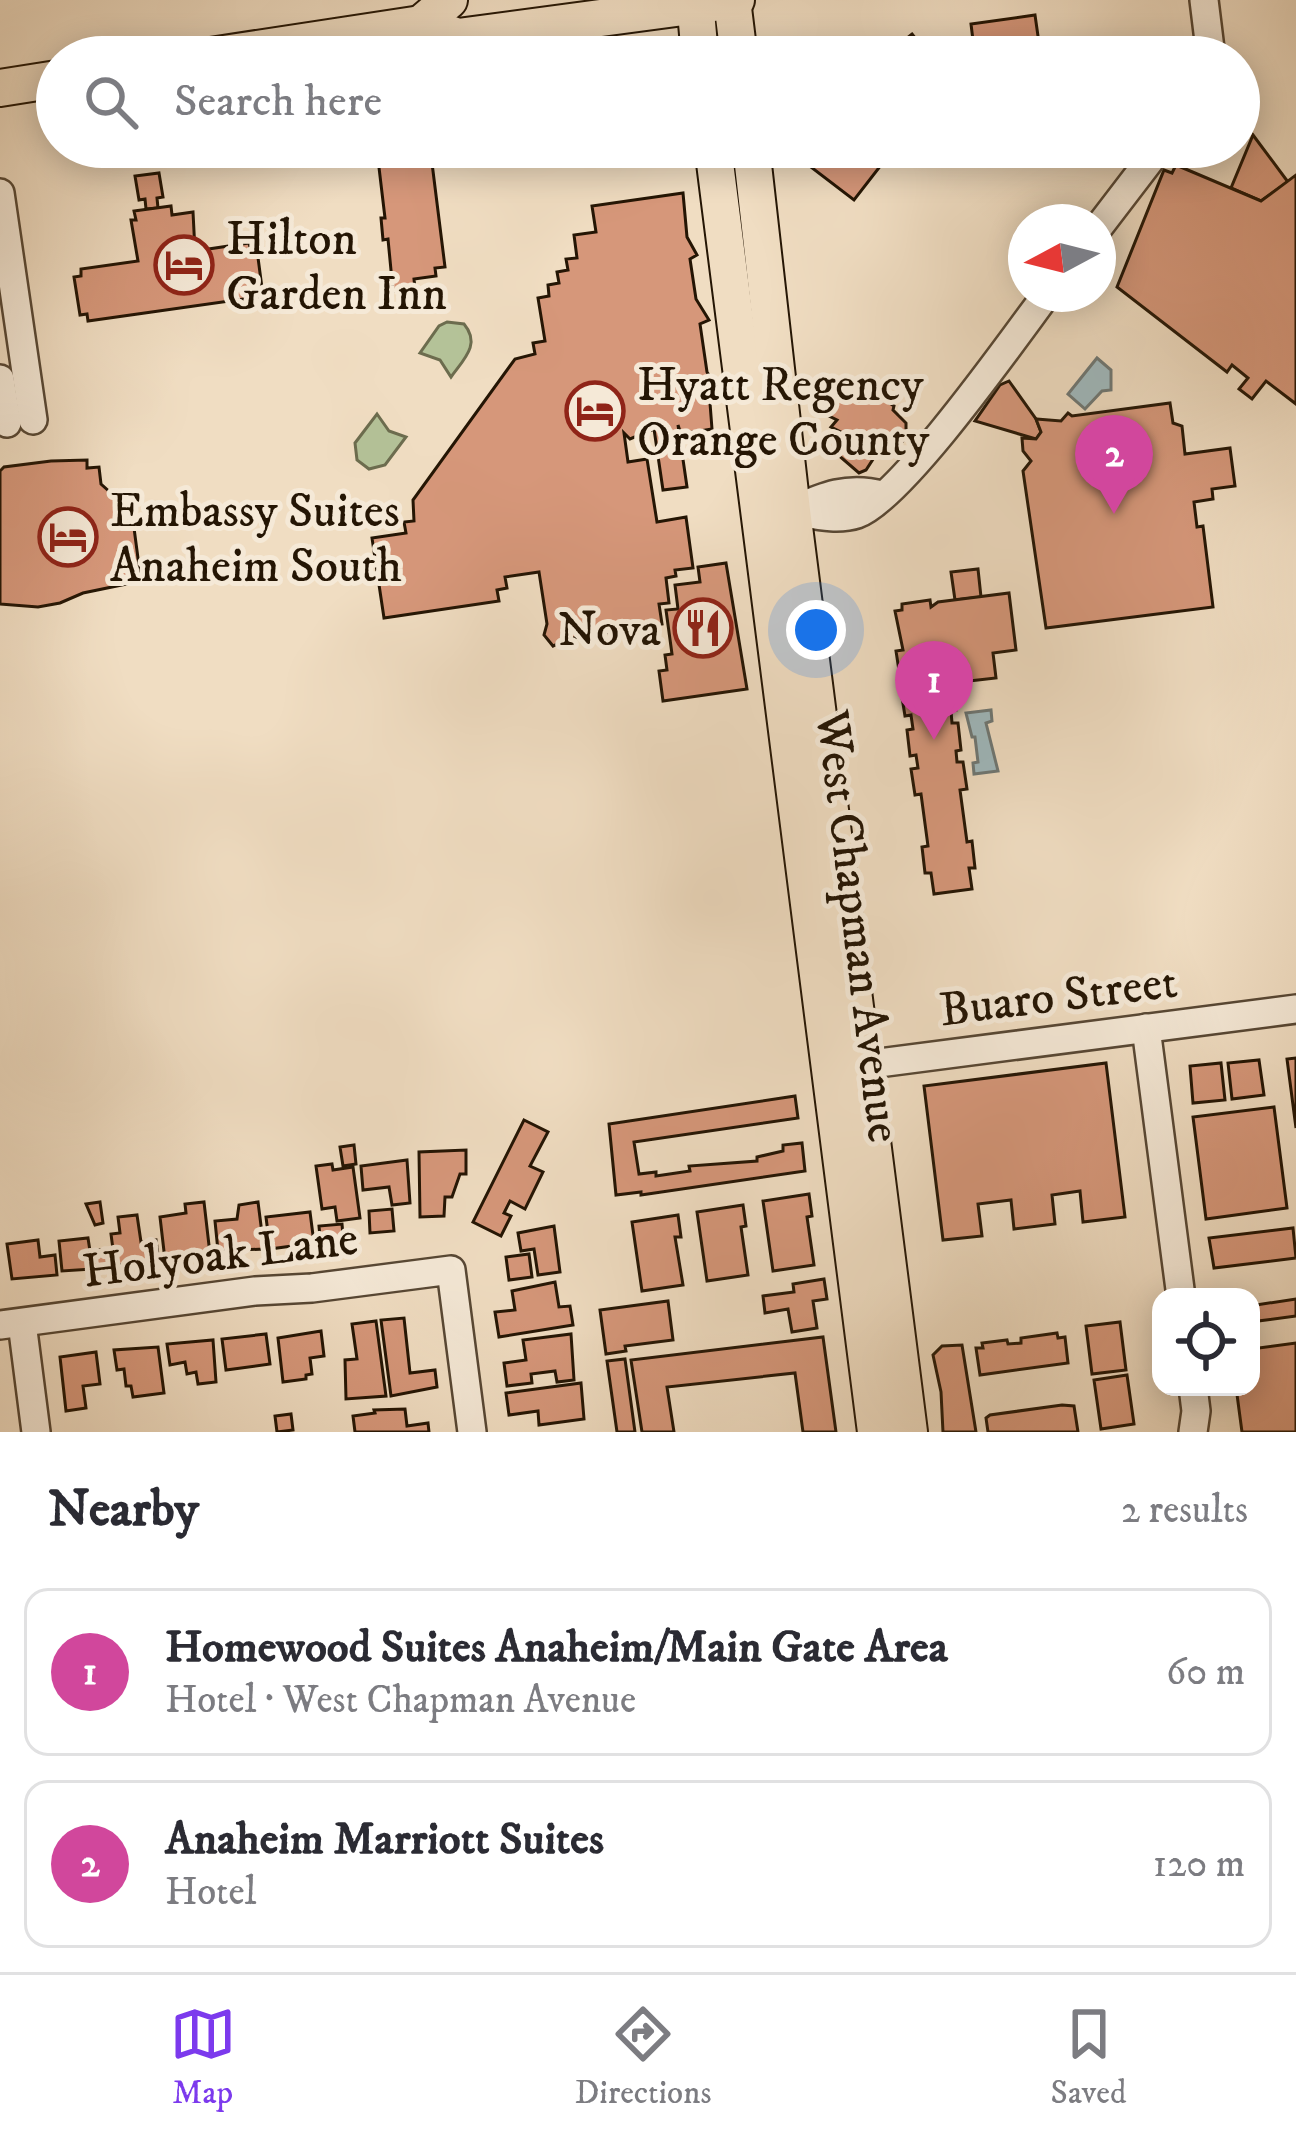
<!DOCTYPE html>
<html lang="en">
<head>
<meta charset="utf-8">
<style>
	:root { --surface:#fff; --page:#f2f2f3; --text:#2b2b33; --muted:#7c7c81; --line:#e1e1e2; --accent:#7c3aed }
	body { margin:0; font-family:"IM FELL DW Pica",serif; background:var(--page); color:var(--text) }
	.controls { position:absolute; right:36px; bottom:36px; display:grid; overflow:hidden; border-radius:24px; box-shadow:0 6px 30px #0003 }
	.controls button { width:108px; height:108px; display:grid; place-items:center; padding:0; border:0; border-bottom:3px solid var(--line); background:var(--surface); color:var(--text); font:60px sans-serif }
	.compass { position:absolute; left:1008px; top:204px; width:108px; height:108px; border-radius:50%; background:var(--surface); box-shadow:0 6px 30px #0003; rotate:263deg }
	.you { position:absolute; left:816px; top:630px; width:42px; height:42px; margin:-30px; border:9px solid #fff; border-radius:50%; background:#1a73e8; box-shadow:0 0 0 18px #1a73e833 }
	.badge { display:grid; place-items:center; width:78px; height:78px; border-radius:50%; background:var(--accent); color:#fff; font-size:39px; font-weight:700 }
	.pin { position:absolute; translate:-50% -99px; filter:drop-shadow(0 3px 6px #0008) }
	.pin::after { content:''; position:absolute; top:63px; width:42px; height:36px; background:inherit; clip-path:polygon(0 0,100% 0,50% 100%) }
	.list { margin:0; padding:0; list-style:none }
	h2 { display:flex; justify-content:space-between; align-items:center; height:156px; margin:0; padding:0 48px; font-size:51px }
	h2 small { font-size:39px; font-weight:400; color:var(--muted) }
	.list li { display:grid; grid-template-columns:78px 1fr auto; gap:36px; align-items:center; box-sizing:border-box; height:168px; margin:0 24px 24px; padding:0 24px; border:3px solid var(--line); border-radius:24px }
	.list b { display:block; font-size:45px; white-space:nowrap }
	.list p { margin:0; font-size:39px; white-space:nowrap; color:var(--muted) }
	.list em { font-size:39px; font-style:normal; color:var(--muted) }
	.icon { flex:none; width:66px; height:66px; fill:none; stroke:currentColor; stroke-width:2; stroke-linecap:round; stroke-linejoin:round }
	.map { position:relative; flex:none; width:1296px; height:1432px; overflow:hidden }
	.search { position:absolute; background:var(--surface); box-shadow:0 6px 30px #0003; left:36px; right:36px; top:36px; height:132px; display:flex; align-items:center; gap:30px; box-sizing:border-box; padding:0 42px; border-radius:66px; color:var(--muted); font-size:45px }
	.sheet { height:540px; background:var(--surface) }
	nav { display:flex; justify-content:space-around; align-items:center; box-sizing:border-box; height:168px; border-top:3px solid var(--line); background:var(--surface); font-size:33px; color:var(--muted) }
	nav a { display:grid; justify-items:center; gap:6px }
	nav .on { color:var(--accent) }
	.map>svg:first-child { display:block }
	.green { fill:#b4c298; stroke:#6c6c4e; stroke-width:3 }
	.water { fill:#9fb9be; stroke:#6e7774; stroke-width:3 }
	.building { fill:#d6977a; stroke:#241504; stroke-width:3 }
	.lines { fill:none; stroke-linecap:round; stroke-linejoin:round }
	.minor-casing { stroke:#574734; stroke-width:32 }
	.major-casing { stroke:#241504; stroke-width:40 }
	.minor { stroke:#f5e9d7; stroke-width:27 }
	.major { stroke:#f0ddc2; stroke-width:36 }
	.labels { text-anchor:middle; stroke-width:10; stroke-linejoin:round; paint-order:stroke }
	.poi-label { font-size:48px; fill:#241504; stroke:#f5e9d7; text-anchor:start }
	.street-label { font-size:48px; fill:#241504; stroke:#f5e9d7 }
</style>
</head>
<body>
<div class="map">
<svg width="1296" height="1432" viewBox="0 0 1296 1432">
	<rect width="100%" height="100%" fill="#f0ddc2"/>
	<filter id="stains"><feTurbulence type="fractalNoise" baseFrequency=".00167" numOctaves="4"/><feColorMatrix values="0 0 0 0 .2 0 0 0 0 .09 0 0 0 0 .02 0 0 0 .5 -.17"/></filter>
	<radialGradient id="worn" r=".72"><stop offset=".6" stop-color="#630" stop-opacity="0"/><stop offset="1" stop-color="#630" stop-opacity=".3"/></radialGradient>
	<!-- green -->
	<g class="green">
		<path d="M 447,322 L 464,324 C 481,344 464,359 451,377 L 440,360 L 420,353 L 439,326 Z"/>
		<path d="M 377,414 L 389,431 L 406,437 L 385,465 L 369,469 L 357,460 L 355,443 Z"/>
	</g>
	<!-- water -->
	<g class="water">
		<path d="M 1097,358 L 1111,370 L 1111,390 L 1102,391 L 1085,409 L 1068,394 Z"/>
		<path d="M 991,710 L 992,721 L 986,723 L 998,771 L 974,774 L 973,763 L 978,762 L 975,737 L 972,737 L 966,713 Z"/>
	</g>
	<!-- building -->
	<g class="building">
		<path d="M 1035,15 L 1041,57 L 975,57 L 971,24 Z"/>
		<path d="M 912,34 L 930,57 L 883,57 Z"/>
		<path d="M 1253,135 L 1288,182 L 1261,201 L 1231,188 Z"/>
		<path d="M 371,147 L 430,147 L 445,267 L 435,268 L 436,276 L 414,279 L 415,289 L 393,291 L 388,239 L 383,240 L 381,218 L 385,218 L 378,159 L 373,160 Z"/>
		<path d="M 887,147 L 892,151 L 854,200 L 786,148 Z"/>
		<path d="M 1176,165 L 1261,201 L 1296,175 L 1296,404 L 1266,381 L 1252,399 L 1239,389 L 1248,378 L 1232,365 L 1227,372 L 1117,287 L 1164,170 L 1172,173 Z"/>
		<path d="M 159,173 L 163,197 L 157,198 L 158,208 L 146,209 L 145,199 L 139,200 L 135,176 Z"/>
		<path d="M 683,193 L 687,237 L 697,255 L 690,259 L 696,299 L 709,320 L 700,324 L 707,372 L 716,386 L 709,390 L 712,429 L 681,434 L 678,425 L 687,487 L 663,490 L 654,429 L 630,439 L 624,433 L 628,462 L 647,459 L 657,522 L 686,517 L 693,568 L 675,570 L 676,576 L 666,578 L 669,603 L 659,604 L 662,624 L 567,639 L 553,646 L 544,635 L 547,624 L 539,572 L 505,577 L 507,588 L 497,590 L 499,601 L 384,618 L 372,538 L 406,533 L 404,522 L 414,521 L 413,500 L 515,359 L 535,354 L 533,343 L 545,341 L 538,298 L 549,296 L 548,285 L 559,283 L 557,272 L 568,270 L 566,259 L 577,258 L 574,235 L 596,232 L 592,206 Z"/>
		<path d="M 171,206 L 172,215 L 193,212 L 195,251 L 249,243 L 251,251 L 257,250 L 262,288 L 255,289 L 257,297 L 88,321 L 87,314 L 80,315 L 74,277 L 81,276 L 81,269 L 138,261 L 131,220 L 136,220 L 134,211 Z"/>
		<path d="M 1009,381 L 1036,419 L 1041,432 L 1036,439 L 975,421 L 1000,385 Z"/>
		<path d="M 866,387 L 894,406 L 893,410 L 906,423 L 906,437 L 892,455 L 881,447 L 866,470 L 859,473 L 837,454 L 844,444 L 837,438 L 841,432 L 831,427 L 837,420 L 827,415 L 825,393 Z"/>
		<path d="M 1170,403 L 1173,423 L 1182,426 L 1185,454 L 1230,448 L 1235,486 L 1212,489 L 1213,499 L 1194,502 L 1197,527 L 1203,526 L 1213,607 L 1046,628 L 1023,471 L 1031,461 L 1023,451 L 1022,438 L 1036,439 L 1041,432 L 1036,419 L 1061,421 L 1068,413 L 1072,416 Z"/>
		<path d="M 87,460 L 87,468 L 99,467 L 101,484 L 111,493 L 129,490 L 141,581 L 83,593 L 60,603 L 38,607 L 0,604 L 0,471 L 4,467 L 51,461 Z"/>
		<path d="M 726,563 L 747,689 L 663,701 L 659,671 L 667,670 L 665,655 L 672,654 L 666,610 L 678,609 L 675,585 L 700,582 L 698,567 Z"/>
		<path d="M 978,569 L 981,597 L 955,600 L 951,572 Z"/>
		<path d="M 1009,593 L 1016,650 L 993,653 L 996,678 L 960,682 L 960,676 L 946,678 L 946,684 L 953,683 L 956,710 L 951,711 L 952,723 L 958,723 L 961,750 L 956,751 L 957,762 L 963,762 L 967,789 L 960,790 L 967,842 L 972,841 L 975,868 L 969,868 L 972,889 L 934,894 L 931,873 L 925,873 L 922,847 L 928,846 L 921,794 L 915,795 L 911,769 L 918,768 L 916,755 L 910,756 L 907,730 L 913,729 L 911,715 L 905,716 L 901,691 L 908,690 L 906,676 L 900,677 L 896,651 L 903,650 L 895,611 L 902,610 L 902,604 L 930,600 L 931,607 L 938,602 Z"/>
		<path d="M 1296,1058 L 1296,1128 L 1287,1059 Z"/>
		<path d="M 1259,1060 L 1264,1095 L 1232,1099 L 1228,1063 Z"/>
		<path d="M 1106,1063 L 1125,1217 L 1083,1222 L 1080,1191 L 1052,1195 L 1055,1224 L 1014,1229 L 1011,1200 L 978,1204 L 982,1236 L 943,1240 L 924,1086 Z"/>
		<path d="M 1221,1063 L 1225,1100 L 1193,1103 L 1190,1066 Z"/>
		<path d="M 795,1096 L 798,1118 L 634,1142 L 639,1174 L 656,1172 L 656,1176 L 690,1171 L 689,1166 L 757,1161 L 757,1157 L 783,1151 L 783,1145 L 802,1143 L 805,1171 L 641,1195 L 641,1192 L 616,1195 L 609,1124 Z"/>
		<path d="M 1274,1107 L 1287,1208 L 1206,1219 L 1193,1117 Z"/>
		<path d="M 524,1120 L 548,1132 L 530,1166 L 543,1172 L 525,1209 L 510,1201 L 504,1213 L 511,1216 L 501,1236 L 473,1222 Z"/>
		<path d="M 354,1145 L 356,1164 L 343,1166 L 340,1147 Z"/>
		<path d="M 466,1150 L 466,1174 L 460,1174 L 452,1197 L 445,1197 L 444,1216 L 420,1217 L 419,1152 Z"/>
		<path d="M 407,1160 L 410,1203 L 392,1205 L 389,1187 L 363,1190 L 361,1166 Z"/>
		<path d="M 332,1164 L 333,1170 L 353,1167 L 360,1218 L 337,1221 L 335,1207 L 322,1209 L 316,1166 Z"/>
		<path d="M 809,1194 L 812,1216 L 807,1217 L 814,1265 L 773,1271 L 763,1201 Z"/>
		<path d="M 100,1202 L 103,1223 L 95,1225 L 86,1204 Z"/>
		<path d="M 204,1202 L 210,1254 L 165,1260 L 160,1217 L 186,1213 L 185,1204 Z"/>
		<path d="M 258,1202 L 264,1249 L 218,1251 L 215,1221 L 237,1219 L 239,1205 Z"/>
		<path d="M 743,1205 L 746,1226 L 741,1227 L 748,1275 L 707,1281 L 697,1212 Z"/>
		<path d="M 392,1209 L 394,1231 L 370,1233 L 369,1211 Z"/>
		<path d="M 310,1212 L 314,1243 L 270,1249 L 266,1217 Z"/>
		<path d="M 137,1215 L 141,1242 L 156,1240 L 159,1262 L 115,1265 L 111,1234 L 120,1233 L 118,1217 Z"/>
		<path d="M 678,1215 L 681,1237 L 675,1237 L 683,1285 L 642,1291 L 632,1222 Z"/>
		<path d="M 342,1224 L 344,1247 L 321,1249 L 319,1226 Z"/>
		<path d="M 554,1226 L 560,1272 L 538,1275 L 534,1249 L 521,1251 L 518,1233 Z"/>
		<path d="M 1293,1228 L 1296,1258 L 1214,1268 L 1209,1238 Z"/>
		<path d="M 88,1238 L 90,1251 L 106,1249 L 108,1268 L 62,1271 L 59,1241 Z"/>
		<path d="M 38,1240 L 40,1257 L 55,1255 L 57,1275 L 12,1279 L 7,1244 Z"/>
		<path d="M 529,1254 L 532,1277 L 509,1280 L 506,1257 Z"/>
		<path d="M 824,1279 L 827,1299 L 813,1301 L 817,1328 L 792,1332 L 788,1309 L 765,1313 L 763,1296 L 794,1292 L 793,1284 Z"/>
		<path d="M 555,1282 L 559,1307 L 570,1306 L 573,1325 L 499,1337 L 495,1312 L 515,1310 L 512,1291 Z"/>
		<path d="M 1296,1299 L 1296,1316 L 1258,1321 L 1256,1305 Z"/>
		<path d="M 668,1301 L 673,1340 L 625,1346 L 626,1351 L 606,1354 L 600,1310 Z"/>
		<path d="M 404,1318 L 410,1373 L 435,1370 L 437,1387 L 391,1396 L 381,1320 Z"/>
		<path d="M 376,1321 L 386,1396 L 346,1399 L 345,1360 L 357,1359 L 352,1324 Z"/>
		<path d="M 1120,1322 L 1126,1370 L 1092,1374 L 1086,1326 Z"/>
		<path d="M 321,1331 L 324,1356 L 310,1358 L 312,1374 L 306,1375 L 306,1379 L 283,1382 L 278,1338 Z"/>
		<path d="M 1057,1333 L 1058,1338 L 1065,1337 L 1068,1363 L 980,1375 L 976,1348 L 983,1348 L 982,1343 L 1007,1340 L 1008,1344 L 1021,1343 L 1021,1338 Z"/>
		<path d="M 266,1334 L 270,1364 L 226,1370 L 222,1339 Z"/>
		<path d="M 571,1334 L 574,1380 L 557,1382 L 555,1371 L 531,1374 L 532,1383 L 507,1386 L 504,1363 L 526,1360 L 523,1340 Z"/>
		<path d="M 823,1337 L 836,1432 L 803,1432 L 795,1373 L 667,1387 L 674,1432 L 642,1432 L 631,1360 Z"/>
		<path d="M 213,1340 L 216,1382 L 198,1384 L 196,1372 L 187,1374 L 185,1362 L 170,1365 L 167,1344 Z"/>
		<path d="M 1296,1343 L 1296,1432 L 1242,1432 L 1236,1387 L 1251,1387 L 1251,1349 Z"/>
		<path d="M 962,1345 L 976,1432 L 943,1432 L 941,1392 L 933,1355 L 942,1346 Z"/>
		<path d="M 158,1347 L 164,1393 L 133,1397 L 131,1386 L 126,1386 L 124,1369 L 117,1370 L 114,1350 Z"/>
		<path d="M 96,1352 L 100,1384 L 83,1386 L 86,1408 L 66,1411 L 60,1357 Z"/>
		<path d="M 625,1359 L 635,1432 L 617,1432 L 607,1361 Z"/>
		<path d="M 1127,1375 L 1134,1424 L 1101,1429 L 1094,1380 Z"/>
		<path d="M 581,1383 L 584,1419 L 539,1425 L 538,1411 L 509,1415 L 506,1393 Z"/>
		<path d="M 1062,1405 L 1074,1406 L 1078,1432 L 988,1432 L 986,1418 L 990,1415 Z"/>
		<path d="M 405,1409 L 407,1426 L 428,1423 L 429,1432 L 355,1432 L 353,1416 L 375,1413 L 374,1410 Z"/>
		<path d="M 291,1414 L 293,1430 L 277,1432 L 275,1416 Z"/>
	</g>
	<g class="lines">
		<defs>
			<g id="minor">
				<path d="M 1204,0 L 1211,57"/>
				<path d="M 0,193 L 33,420"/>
				<path d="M 1098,228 L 1160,147"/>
				<path d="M 0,379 L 7,423"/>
				<path d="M 793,510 C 824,496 848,486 882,495"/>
				<path d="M 792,511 C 812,514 836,521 857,514 C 901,499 1014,338 1047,294"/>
				<path d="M 1146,1028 L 1181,1297"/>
				<path d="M 848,1067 L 1296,1009"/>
				<path d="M 22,1323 L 36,1432"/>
				<path d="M 0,1325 L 255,1291 L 312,1288 L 451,1270 L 472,1432"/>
				<path d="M 1193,1432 L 1196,1411 L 1193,1387"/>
			</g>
			<g id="major">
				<path d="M 695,0 L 700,57"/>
				<path d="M 732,0 L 739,57"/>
				<path d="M 421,24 L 449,0"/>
				<path d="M 204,57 L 421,24 L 458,37 L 736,0"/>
				<path d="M 0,88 L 57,79"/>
				<path d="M 713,147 L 876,1432"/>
				<path d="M 751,147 L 792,511 L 909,1432"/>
			</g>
		</defs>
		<!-- minor casing -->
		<use href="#minor" class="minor-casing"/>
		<!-- major casing -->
		<use href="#major" class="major-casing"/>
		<!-- minor -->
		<use href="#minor" class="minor"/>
		<!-- major -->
		<use href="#major" class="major"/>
	</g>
	<!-- icons -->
	<defs>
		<symbol id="hotel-ring" viewBox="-11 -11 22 22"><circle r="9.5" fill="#f5e9d7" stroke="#8f2418" stroke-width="1.5"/><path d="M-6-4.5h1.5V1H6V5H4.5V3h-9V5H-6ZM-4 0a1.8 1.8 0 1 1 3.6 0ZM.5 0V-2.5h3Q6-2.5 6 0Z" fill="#8f2418"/></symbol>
		<symbol id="restaurant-ring" viewBox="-11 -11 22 22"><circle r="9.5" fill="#f5e9d7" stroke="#8f2418" stroke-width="1.5"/><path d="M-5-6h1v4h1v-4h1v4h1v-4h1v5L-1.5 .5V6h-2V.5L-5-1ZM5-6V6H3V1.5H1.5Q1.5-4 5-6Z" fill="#8f2418"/></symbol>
	</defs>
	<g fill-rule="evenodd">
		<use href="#hotel-ring" x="151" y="232" width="66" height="66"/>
		<use href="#hotel-ring" x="562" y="378" width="66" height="66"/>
		<use href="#hotel-ring" x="35" y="504" width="66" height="66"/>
		<use href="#restaurant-ring" x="670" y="595" width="66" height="66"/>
	</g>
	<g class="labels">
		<!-- poi labels -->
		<g class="poi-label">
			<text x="226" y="254">Hilton<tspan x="226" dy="55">Garden Inn</tspan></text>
			<text x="637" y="400">Hyatt Regency<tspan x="637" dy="55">Orange County</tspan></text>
			<text x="110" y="526">Embassy Suites<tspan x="110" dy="55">Anaheim South</tspan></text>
			<text x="661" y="645" text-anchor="end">Nova</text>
		</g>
		<!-- street labels -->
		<g class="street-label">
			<text transform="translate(860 926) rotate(83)" y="17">West Chapman Avenue</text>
			<text transform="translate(1058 994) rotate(-7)" y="17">Buaro Street</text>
			<text transform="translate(220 1253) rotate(-7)" y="17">Holyoak Lane</text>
		</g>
	</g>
	<rect width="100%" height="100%" filter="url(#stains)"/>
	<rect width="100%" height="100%" fill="url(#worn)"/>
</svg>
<div class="controls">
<button><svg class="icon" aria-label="locate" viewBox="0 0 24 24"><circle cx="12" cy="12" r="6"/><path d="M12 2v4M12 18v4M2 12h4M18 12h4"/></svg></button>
</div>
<svg class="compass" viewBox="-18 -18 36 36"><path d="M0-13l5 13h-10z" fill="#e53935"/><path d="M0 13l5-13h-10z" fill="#7c7c81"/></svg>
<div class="you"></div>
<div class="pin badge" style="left:934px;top:740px;background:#d1479c">1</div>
<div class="pin badge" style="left:1114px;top:514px;background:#d1479c">2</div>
<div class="search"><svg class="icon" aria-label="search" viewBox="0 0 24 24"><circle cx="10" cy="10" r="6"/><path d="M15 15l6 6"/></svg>Search here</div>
</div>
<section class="sheet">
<h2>Nearby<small>2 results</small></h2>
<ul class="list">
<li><span class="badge" style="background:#d1479c">1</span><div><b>Homewood Suites Anaheim/Main Gate Area</b><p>Hotel · West Chapman Avenue</p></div><em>60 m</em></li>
<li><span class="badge" style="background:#d1479c">2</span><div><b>Anaheim Marriott Suites</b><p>Hotel</p></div><em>120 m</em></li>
</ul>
</section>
<nav>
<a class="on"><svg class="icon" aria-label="map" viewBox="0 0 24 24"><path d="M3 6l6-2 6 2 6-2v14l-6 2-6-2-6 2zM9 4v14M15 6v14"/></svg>Map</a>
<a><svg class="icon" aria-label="directions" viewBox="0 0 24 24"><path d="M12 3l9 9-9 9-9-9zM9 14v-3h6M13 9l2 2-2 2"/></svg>Directions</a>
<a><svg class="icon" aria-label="saved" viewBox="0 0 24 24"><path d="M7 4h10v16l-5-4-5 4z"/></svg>Saved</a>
</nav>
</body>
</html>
